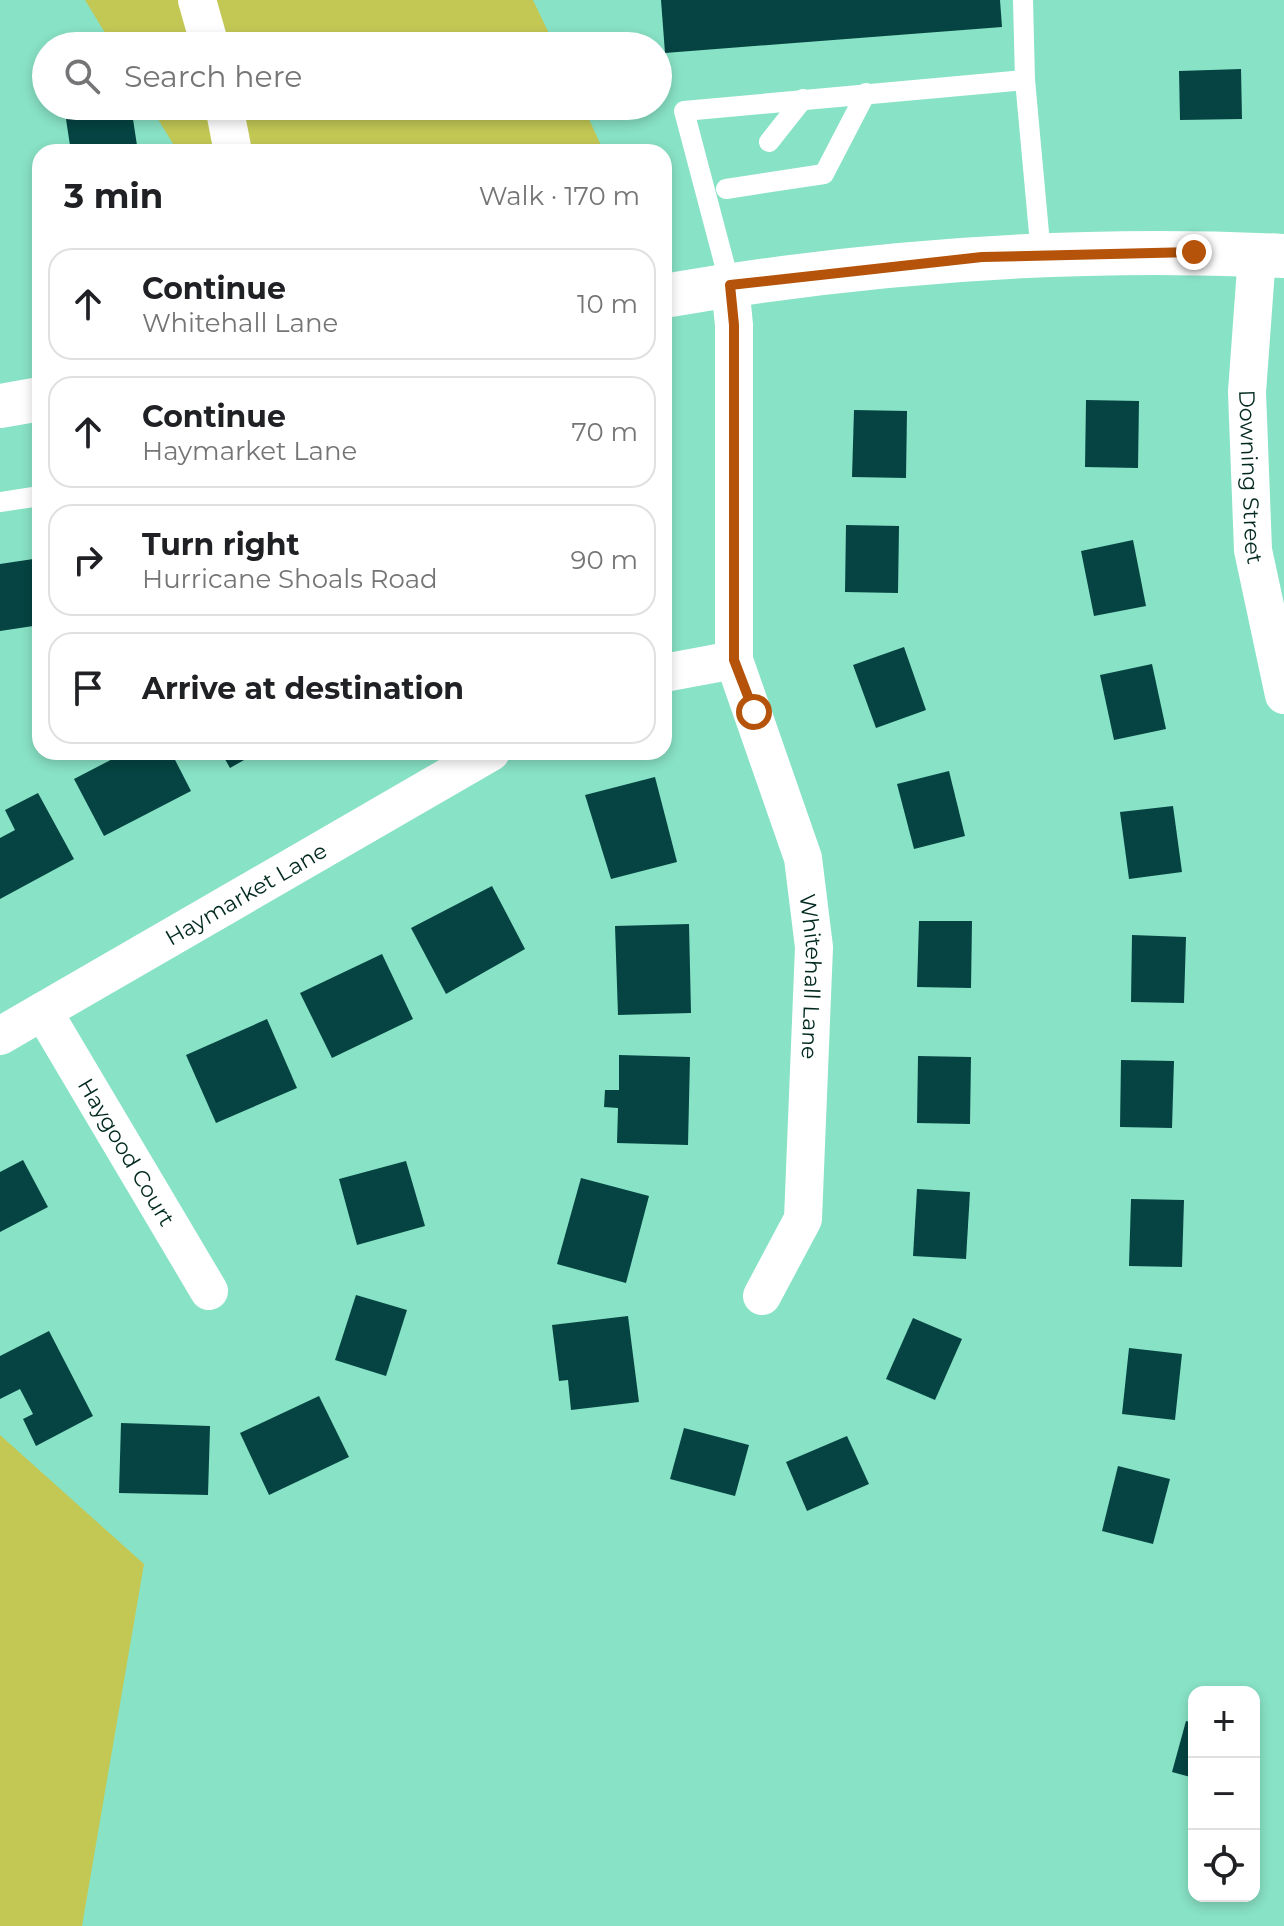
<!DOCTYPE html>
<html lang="en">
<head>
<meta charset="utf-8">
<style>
	:root { --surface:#fff; --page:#f6f6f6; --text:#202124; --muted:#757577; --line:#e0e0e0 }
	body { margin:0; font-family:Montserrat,sans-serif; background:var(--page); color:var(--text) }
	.controls { position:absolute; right:24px; bottom:24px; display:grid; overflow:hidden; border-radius:16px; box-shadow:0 4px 12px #0003 }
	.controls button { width:72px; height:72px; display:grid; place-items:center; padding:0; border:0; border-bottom:2px solid var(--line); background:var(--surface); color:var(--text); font:40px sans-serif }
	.stop { position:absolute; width:24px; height:24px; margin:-18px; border:6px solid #b45309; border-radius:50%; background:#fff }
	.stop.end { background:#b45309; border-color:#fff; box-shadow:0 2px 8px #0008 }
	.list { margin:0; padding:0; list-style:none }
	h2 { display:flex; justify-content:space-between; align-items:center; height:104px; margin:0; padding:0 32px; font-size:34px }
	h2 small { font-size:26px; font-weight:400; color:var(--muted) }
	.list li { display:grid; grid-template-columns:52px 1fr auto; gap:24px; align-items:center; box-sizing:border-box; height:112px; margin:0 16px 16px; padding:0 16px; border:2px solid var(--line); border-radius:24px }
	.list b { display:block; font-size:30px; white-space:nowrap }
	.list p { margin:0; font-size:26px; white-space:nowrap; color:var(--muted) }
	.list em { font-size:26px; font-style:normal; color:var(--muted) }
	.icon { flex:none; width:44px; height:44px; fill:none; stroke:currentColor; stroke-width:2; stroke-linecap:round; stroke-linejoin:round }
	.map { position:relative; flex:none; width:1284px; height:1926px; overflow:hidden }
	.search { position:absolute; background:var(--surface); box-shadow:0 4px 12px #0003; left:32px; top:32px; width:640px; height:88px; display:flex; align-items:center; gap:20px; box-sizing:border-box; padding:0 28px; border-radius:44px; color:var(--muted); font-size:30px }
	.panel { position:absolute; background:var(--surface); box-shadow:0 4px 12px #0003; left:32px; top:144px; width:640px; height:616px; border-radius:24px }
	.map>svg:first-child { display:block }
	.green { fill:#c3c855 }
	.building { fill:#054442 }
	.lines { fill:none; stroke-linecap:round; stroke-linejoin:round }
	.lane { stroke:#fff; stroke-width:20 }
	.street { stroke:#fff; stroke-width:38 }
	.secondary { stroke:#fff; stroke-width:44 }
	.route { stroke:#b45309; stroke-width:10 }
	.labels { text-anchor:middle; stroke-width:8; stroke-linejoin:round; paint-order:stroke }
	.street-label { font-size:22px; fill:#01291f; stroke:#88e2c5 }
</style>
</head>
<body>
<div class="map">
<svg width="1284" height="1926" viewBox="0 0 1284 1926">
	<rect width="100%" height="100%" fill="#88e2c5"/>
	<!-- green -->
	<g class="green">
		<path d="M 85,0 L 533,0 L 555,46 L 113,46 Z"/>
		<path d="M 150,106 L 583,106 L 604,152 L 178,152 Z"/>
		<path d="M 0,1435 L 144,1564 L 82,1926 L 0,1926 Z"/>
	</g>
	<!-- building -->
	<g class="building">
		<path d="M 661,0 L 1000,0 L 1002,27 L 665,53 Z"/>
		<path d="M 1241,69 L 1242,119 L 1180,120 L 1179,71 Z"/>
		<path d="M 64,106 L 131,106 L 138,152 L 71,152 Z"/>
		<path d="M 1086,400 L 1139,401 L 1138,468 L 1085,467 Z"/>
		<path d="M 854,410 L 907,411 L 906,478 L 852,477 Z"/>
		<path d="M 846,525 L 899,526 L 898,593 L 845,592 Z"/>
		<path d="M 1133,540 L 1146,606 L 1094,616 L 1081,551 Z"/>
		<path d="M 40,558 L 40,625 L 0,631 L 0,564 Z"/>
		<path d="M 904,647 L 926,710 L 876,728 L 853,665 Z"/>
		<path d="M 1152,664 L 1166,729 L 1114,740 L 1100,675 Z"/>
		<path d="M 126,752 L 171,752 L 191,791 L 104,836 L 74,779 Z"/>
		<path d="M 221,752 L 258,752 L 230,768 Z"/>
		<path d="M 949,771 L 965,836 L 914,849 L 897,784 Z"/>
		<path d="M 655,777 L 677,862 L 611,879 L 585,795 Z"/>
		<path d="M 38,793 L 74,859 L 0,899 L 0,838 L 15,830 L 5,810 Z"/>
		<path d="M 1173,806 L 1182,872 L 1129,879 L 1120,812 Z"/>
		<path d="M 492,886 L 525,949 L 446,994 L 411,928 Z"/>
		<path d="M 919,921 L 972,921 L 971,988 L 917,987 Z"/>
		<path d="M 689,924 L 691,1013 L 618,1015 L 615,926 Z"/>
		<path d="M 1132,935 L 1186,937 L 1184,1003 L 1131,1002 Z"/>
		<path d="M 382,954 L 413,1019 L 332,1058 L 300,993 Z"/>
		<path d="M 267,1019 L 297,1088 L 216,1123 L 186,1055 Z"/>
		<path d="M 619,1055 L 690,1057 L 688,1145 L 617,1143 L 618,1108 L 604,1107 L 605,1090 L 619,1090 Z"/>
		<path d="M 918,1056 L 971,1057 L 970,1124 L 917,1123 Z"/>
		<path d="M 1121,1060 L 1174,1061 L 1172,1128 L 1120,1127 Z"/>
		<path d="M 23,1160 L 48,1207 L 0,1232 L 0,1172 Z"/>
		<path d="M 406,1161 L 425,1226 L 357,1245 L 339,1179 Z"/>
		<path d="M 581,1178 L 649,1196 L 626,1283 L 557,1264 Z"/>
		<path d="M 917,1189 L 970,1192 L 966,1259 L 913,1256 Z"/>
		<path d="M 1131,1199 L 1184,1200 L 1182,1267 L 1129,1266 Z"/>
		<path d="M 356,1295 L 407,1310 L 386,1376 L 335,1360 Z"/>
		<path d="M 628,1316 L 639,1402 L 571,1410 L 568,1380 L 559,1381 L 552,1325 Z"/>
		<path d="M 913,1318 L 962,1339 L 935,1400 L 886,1379 Z"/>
		<path d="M 49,1331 L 93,1416 L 36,1446 L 23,1419 L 33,1414 L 20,1389 L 0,1399 L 0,1356 Z"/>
		<path d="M 1129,1348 L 1182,1354 L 1175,1420 L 1122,1414 Z"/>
		<path d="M 319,1396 L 349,1457 L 269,1495 L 240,1433 Z"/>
		<path d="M 121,1423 L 210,1426 L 208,1495 L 119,1493 Z"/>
		<path d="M 684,1428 L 749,1445 L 735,1496 L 670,1479 Z"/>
		<path d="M 847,1436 L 869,1484 L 807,1511 L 786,1462 Z"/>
		<path d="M 1118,1466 L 1170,1479 L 1153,1544 L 1102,1531 Z"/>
		<path d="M 1186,1721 L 1194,1723 L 1194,1778 L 1172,1772 Z"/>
	</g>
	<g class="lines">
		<!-- lane -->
		<g class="lane">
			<path d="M 1023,0 L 1025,80"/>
			<path d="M 769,142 L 803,99"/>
			<path d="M 726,189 L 824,174 L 866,93"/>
			<path d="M 730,285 L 684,111 L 1025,80 L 1041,255"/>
			<path d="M 0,502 L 40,496"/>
		</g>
		<!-- street -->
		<g class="street">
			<path d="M 197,0 L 210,46"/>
			<path d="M 224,106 L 233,152"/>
			<path id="s1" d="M 1257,255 L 1247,392 L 1253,550 L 1284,695"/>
			<path id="s2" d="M 730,285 L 734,325 L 734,660 L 803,858 L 814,947 L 803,1219 L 762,1296"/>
			<path d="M 664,673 L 734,660"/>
			<path id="s3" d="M 43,1011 L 209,1291"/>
			<path id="s4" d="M 0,1036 L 491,752"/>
		</g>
		<!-- secondary -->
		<g class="secondary">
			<path d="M 664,296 C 869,261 1076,246 1284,256"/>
			<path d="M 0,406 L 40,399"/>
		</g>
	</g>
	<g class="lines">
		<!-- route -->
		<path class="route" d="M 754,712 L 734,660 L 734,325 L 730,285 L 982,257 L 1194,252"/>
	</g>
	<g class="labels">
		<!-- street labels -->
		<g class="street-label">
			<text dy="8" stroke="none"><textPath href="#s1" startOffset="222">Downing Street</textPath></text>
			<text dy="8" stroke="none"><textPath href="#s4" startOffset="284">Haymarket Lane</textPath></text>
			<text dy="8" stroke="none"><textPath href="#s2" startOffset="704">Whitehall Lane</textPath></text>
			<text dy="8" stroke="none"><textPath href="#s3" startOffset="164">Haygood Court</textPath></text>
		</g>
	</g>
</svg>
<div class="controls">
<button>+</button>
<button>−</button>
<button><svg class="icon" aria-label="locate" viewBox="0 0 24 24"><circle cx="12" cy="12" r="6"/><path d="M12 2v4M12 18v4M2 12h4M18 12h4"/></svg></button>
</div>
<div class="stop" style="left:754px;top:712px"></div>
<div class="stop end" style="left:1194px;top:252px"></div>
<div class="search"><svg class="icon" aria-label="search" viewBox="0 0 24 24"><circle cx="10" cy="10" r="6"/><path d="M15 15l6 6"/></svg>Search here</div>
<section class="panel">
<h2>3 min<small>Walk · 170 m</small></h2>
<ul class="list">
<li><svg class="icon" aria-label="ahead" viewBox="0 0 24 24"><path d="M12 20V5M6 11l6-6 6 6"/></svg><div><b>Continue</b><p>Whitehall Lane</p></div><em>10 m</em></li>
<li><svg class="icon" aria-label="ahead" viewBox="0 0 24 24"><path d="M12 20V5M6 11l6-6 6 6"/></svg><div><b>Continue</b><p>Haymarket Lane</p></div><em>70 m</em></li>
<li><svg class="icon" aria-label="right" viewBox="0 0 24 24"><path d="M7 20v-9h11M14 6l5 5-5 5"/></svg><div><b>Turn right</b><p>Hurricane Shoals Road</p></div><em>90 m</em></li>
<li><svg class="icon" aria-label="arrive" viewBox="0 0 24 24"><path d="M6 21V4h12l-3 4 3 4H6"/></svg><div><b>Arrive at destination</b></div></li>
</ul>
</section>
</div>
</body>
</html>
